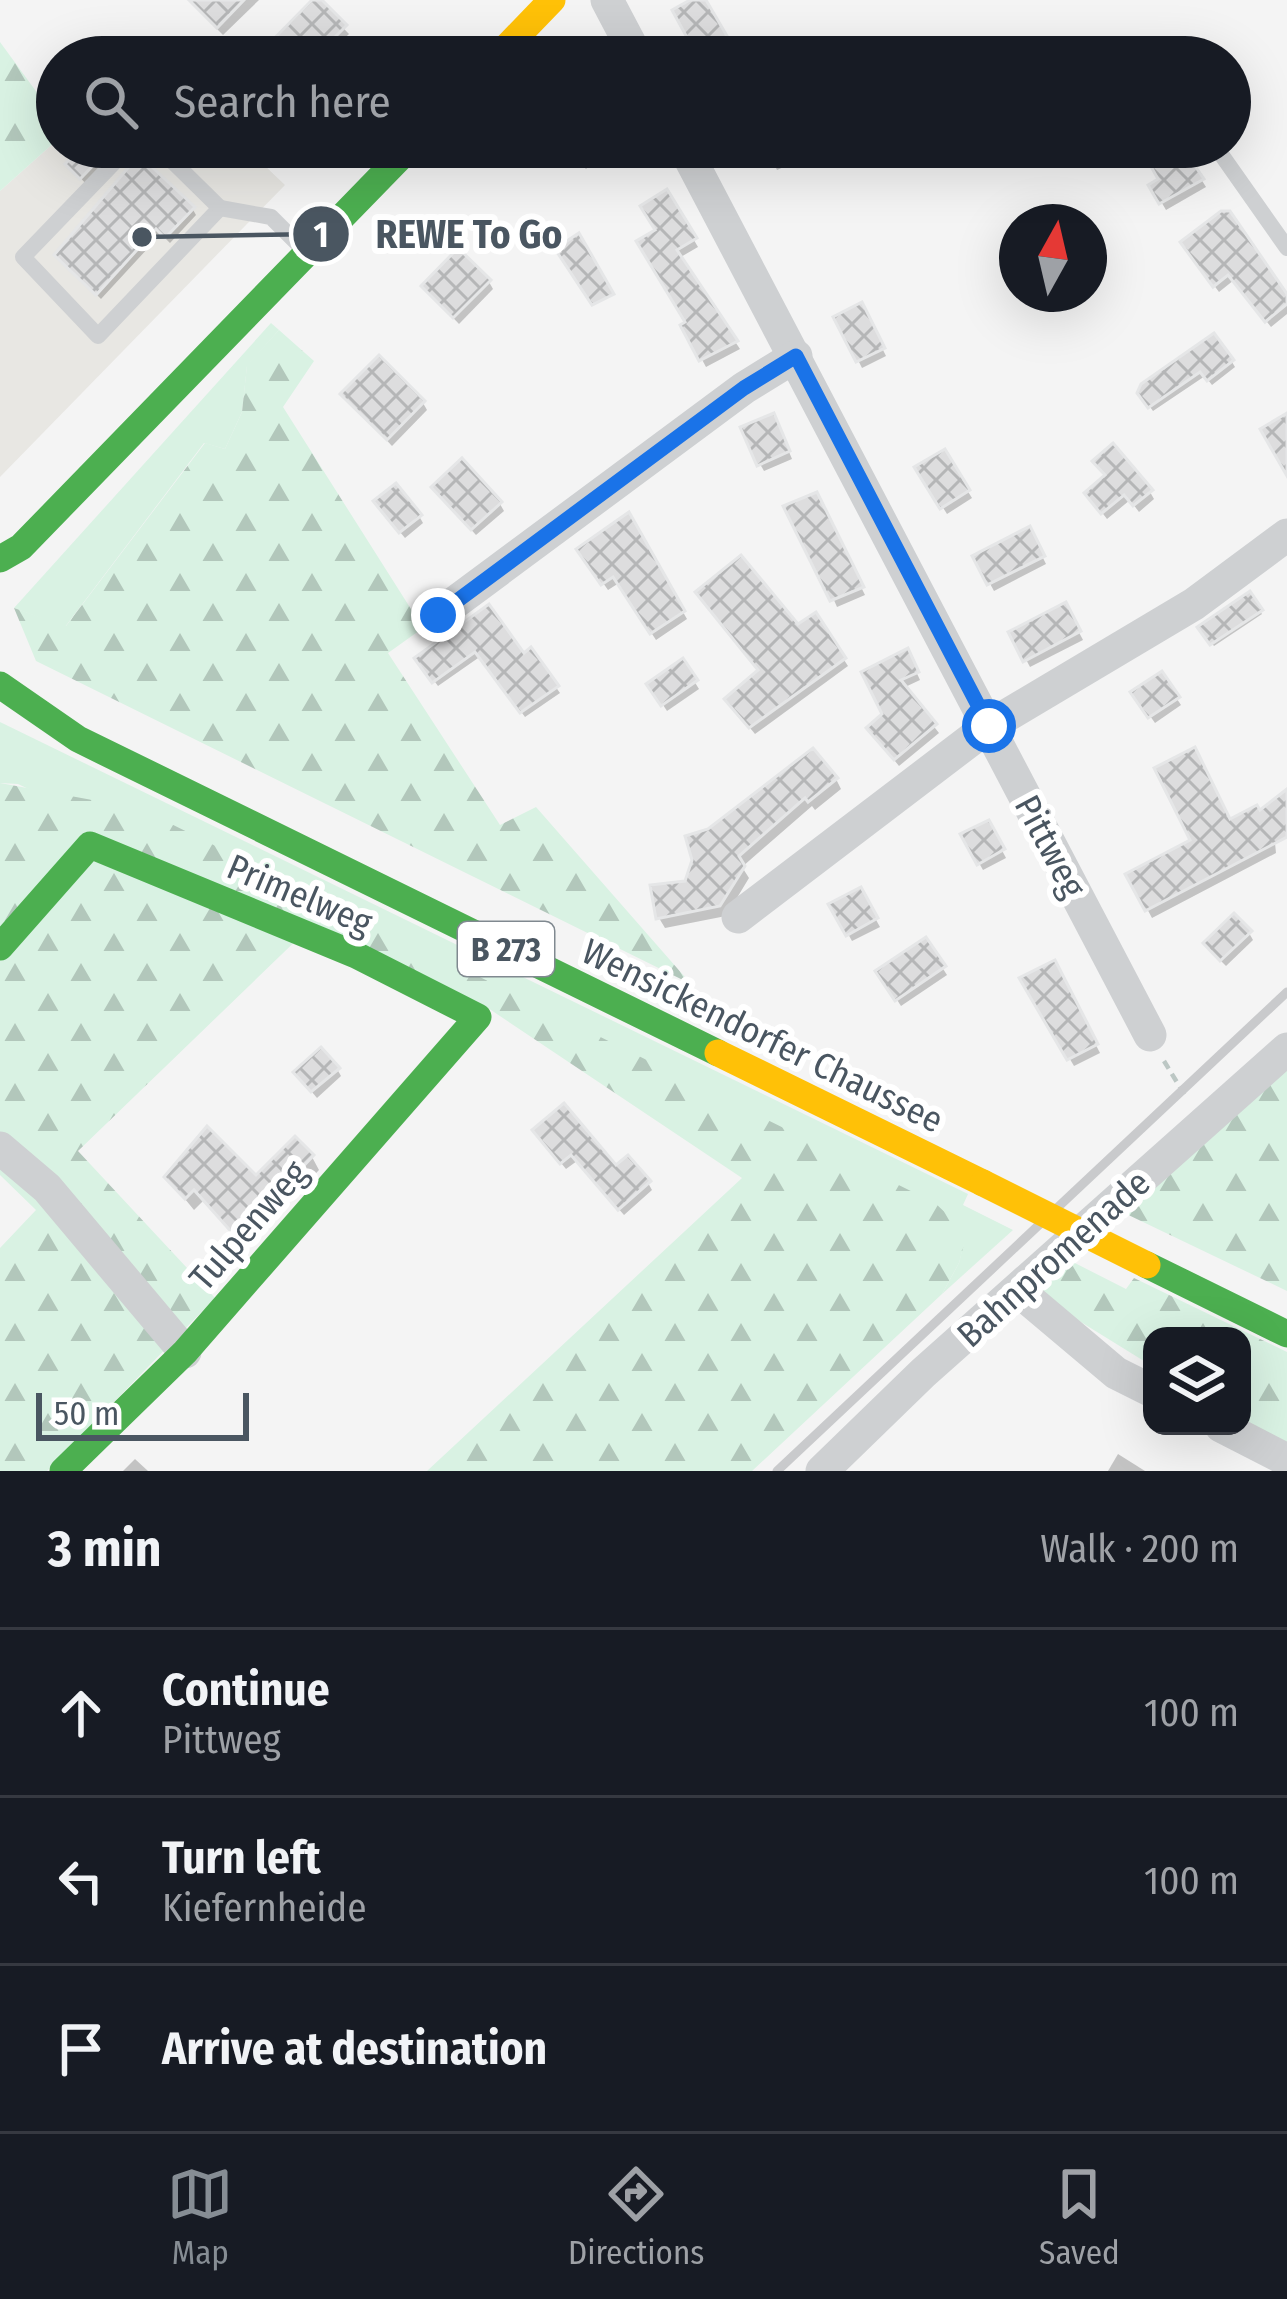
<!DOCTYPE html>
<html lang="en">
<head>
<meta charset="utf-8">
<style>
	:root { --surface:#171b24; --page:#242831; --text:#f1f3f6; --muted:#9ea1a6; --line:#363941; --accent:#868d94 }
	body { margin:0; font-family:"Fira Sans Condensed",sans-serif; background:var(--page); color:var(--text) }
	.controls { position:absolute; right:36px; bottom:36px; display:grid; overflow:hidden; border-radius:24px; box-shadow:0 12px 48px #0002 }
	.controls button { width:108px; height:108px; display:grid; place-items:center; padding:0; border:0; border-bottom:3px solid var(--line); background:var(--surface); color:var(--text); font:60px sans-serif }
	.compass { position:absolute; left:999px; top:204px; width:108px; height:108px; border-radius:50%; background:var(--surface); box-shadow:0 12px 48px #0002; rotate:8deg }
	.scale { position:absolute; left:36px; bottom:30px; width:213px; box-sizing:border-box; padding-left:12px; border:6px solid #4a5661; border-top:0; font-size:33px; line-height:42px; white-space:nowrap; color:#4a5661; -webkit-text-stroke:9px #fff; paint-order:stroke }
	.stop { position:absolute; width:36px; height:36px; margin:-27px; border:9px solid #1a73e8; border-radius:50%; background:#fff }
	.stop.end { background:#1a73e8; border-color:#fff; box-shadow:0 3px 12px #0008 }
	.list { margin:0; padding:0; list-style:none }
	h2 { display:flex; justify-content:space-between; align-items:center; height:156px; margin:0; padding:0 48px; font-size:51px }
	h2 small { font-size:39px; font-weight:400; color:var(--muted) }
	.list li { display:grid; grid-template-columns:78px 1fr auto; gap:36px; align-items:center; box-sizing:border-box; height:168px; padding:0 48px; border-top:3px solid var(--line) }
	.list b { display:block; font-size:45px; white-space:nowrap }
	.list p { margin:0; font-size:39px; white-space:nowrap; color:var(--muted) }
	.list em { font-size:39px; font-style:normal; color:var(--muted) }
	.icon { flex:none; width:66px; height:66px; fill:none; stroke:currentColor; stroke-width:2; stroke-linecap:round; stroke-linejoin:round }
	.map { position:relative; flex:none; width:1287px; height:1471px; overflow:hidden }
	.search { position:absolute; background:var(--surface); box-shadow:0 12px 48px #0002; left:36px; right:36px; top:36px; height:132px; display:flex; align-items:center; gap:30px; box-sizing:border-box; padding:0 42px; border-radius:66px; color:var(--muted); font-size:45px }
	.sheet { height:660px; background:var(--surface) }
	nav { display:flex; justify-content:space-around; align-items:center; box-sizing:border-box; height:168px; border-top:3px solid var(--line); background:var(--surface); font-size:33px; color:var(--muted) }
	nav a { display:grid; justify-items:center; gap:6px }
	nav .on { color:var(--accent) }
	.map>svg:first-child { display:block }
	.commercial { fill:#e8e7e3 }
	.green { fill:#d9f2e3 }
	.forest { fill:url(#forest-firs) }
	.shadow { fill:#0003 }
	.building { fill:url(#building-cross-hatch); stroke:#e5e6e7; stroke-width:3 }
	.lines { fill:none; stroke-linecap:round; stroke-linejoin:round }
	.path { stroke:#bcc7c4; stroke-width:4.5; stroke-dasharray:9 6; stroke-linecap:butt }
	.lane { stroke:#ced0d2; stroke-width:16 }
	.street { stroke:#ced0d2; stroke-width:33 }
	.fast { stroke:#4caf50; stroke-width:27 }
	.slow { stroke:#ffc107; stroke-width:27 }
	.rail { stroke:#c9cacc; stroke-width:9 }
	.slow-bridge { stroke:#ffc107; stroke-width:27 }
	.route { stroke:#1a73e8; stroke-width:15 }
	.labels { text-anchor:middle; stroke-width:12; stroke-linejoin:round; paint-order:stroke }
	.shield { fill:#fff; stroke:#808990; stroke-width:3 }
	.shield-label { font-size:33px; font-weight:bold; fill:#4a5661 }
	.street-label { font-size:36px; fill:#4a5661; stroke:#fff }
	.leader { fill:none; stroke:#4a5661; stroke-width:4.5 }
	.callout-dot { fill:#4a5661; stroke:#fff; stroke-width:4.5 }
	.mark-label { font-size:36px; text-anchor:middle; font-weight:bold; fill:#fff }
	.callout-label { font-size:39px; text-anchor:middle; font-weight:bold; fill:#4a5661; stroke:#fff; stroke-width:12; stroke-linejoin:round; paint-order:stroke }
</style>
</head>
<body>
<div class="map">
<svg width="1287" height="1471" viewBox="0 0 1287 1471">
	<defs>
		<pattern id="forest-firs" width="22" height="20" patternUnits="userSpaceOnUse" patternTransform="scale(3)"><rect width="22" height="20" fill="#d9f2e3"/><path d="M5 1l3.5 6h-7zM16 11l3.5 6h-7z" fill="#b2c7bb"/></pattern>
		<pattern id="building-cross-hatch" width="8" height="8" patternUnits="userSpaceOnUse" patternTransform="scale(3)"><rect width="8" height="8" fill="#ddddde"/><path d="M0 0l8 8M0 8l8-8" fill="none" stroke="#b5b6b7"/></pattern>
	</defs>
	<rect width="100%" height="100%" fill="#f4f4f4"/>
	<!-- commercial -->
	<path class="commercial" d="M 57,140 L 57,147 L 245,147 L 285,185 L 0,477 L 0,191 Z"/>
	<!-- green -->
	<g class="green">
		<path d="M 271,323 L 279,330 L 247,366 L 242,412 L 225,449 L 204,443 L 65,627 L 14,608 Z"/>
		<path d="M 0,722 L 968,1194 L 963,1205 L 1013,1230 L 942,1294 L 959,1263 L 966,1233 L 18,784 L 0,783 Z"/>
	</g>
	<!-- forest -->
	<g class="forest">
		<path d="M 0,42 L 57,120 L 57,140 L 0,191 Z"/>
		<path d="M 279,330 L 314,361 L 283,407 L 423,628 L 388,653 L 500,825 L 536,807 L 691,984 L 36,661 L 14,608 L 66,626 L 205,443 L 225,449 L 242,412 L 247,365 Z"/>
		<path d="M 0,783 L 141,809 L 935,1203 L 967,1233 L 959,1263 L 942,1294 L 752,1471 L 427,1471 L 742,1178 L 476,1000 L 308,929 L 78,1151 L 215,1298 L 47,1471 L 0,1471 L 0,1248 L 36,1210 L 0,1175 Z"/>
		<path d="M 1287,1059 L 1287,1291 L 1118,1210 Z"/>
		<path d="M 1069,1260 L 1126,1289 L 1134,1278 L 1287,1352 L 1287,1449 L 1242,1421 L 1242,1336 L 1152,1336 L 1152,1366 L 1034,1293 Z"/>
	</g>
	<!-- shadow -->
	<g class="shadow">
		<path d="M 188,0 L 259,0 L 223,35 Z"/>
		<path d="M 316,0 L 349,34 L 325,57 L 261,57 Z"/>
		<path d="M 696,0 L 703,0 L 728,45 L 706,57 L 676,11 Z"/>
		<path d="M 241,47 L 252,57 L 230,57 Z"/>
		<path d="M 72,147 L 116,147 L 118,151 L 86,184 L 69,165 L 74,159 Z"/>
		<path d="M 566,147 L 611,147 L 586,169 Z"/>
		<path d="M 766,147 L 828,147 L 777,170 Z"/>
		<path d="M 1143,147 L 1181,147 L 1206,187 L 1166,210 L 1152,186 L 1162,180 Z"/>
		<path d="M 666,193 L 698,247 L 679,258 L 740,349 L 706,367 L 684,326 L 689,323 L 659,231 Z"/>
		<path d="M 192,208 L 196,215 L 170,243 L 161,234 L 101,299 L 57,255 Z"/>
		<path d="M 1188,250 L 1287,299 L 1287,314 L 1271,327 L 1234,280 L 1219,292 Z"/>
		<path d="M 489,282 L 493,289 L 459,324 L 424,287 Z"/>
		<path d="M 861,306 L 886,356 L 862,368 L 837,318 Z"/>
		<path d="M 1232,362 L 1235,367 L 1212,385 L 1205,376 L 1153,411 L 1140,393 L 1143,386 Z"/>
		<path d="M 344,394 L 423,403 L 427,410 L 392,446 Z"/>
		<path d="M 777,423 L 792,459 L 764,471 L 760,464 Z"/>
		<path d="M 944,453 L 972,498 L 947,514 L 918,468 Z"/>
		<path d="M 1150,492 L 1154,499 L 1139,512 L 1130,500 L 1107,519 L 1088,494 Z"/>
		<path d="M 439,494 L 500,504 L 504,511 L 476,535 Z"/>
		<path d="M 816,496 L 865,595 L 837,607 L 811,548 Z"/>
		<path d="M 381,509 L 419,516 L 423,523 L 405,538 Z"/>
		<path d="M 628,517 L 687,619 L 656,640 L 619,583 L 608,590 L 580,550 Z"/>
		<path d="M 1029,530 L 1046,564 L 994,591 L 976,558 Z"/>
		<path d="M 1249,595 L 1262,614 L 1214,646 L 1201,628 Z"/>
		<path d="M 1065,606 L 1083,640 L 1030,667 L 1012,633 Z"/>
		<path d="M 488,608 L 523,657 L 531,652 L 560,693 L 525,717 L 481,656 L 438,686 L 418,659 Z"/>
		<path d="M 815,616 L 848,666 L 755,734 L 732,706 L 798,628 Z"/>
		<path d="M 907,652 L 920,680 L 903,688 L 939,733 L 899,766 L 874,735 Z"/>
		<path d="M 682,662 L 699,689 L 667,711 L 650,685 Z"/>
		<path d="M 1161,675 L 1181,705 L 1155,723 L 1134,693 Z"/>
		<path d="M 836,779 L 841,789 L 815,810 L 812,806 L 742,867 L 749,878 L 726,916 L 665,928 L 659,918 L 687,884 L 695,860 Z"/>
		<path d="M 1287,792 L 1287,833 L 1275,843 L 1276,853 L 1152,918 L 1129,875 L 1230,822 L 1259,815 Z"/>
		<path d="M 988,824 L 1006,858 L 983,870 L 964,836 Z"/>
		<path d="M 860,891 L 880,927 L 852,941 L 832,905 Z"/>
		<path d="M 1249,933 L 1253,940 L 1226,966 L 1211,951 Z"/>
		<path d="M 925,941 L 947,975 L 901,1006 L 879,972 Z"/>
		<path d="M 1054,964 L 1100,1053 L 1074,1066 L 1023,979 Z"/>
		<path d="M 337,1069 L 341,1076 L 317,1098 L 301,1079 Z"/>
		<path d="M 540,1137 L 648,1183 L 652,1190 L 624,1215 L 577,1161 L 566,1169 Z"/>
		<path d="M 312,1157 L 319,1170 L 245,1248 L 203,1201 L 194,1210 L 167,1177 L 257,1179 Z"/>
		<path d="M 1118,1454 L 1145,1471 L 1108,1471 Z"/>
		<path d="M 135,1459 L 148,1471 L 123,1471 Z"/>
	</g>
	<!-- building -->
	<g class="building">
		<path d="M 189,0 L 244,0 L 217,28 Z"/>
		<path d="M 312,0 L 322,0 L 347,25 L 315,57 L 256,57 Z"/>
		<path d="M 690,0 L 706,0 L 727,36 L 696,54 L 672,10 Z"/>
		<path d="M 82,147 L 111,147 L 80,179 L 65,164 Z"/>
		<path d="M 1140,147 L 1182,147 L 1204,179 L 1159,204 L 1148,185 L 1158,179 Z"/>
		<path d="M 139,155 L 195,207 L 165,238 L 156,229 L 96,295 L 54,255 Z"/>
		<path d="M 667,189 L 697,238 L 677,250 L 738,341 L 699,361 L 680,325 L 685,322 L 636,241 L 655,230 L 640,206 Z"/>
		<path d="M 1221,211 L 1230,211 L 1287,294 L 1287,304 L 1265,322 L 1228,275 L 1213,287 L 1180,242 Z"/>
		<path d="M 579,233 L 614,294 L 592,305 L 555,249 Z"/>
		<path d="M 458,248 L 491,280 L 453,318 L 421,286 Z"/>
		<path d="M 862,302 L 885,348 L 856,362 L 833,317 Z"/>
		<path d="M 1214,333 L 1234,360 L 1207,381 L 1200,372 L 1148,408 L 1137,393 L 1141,384 Z"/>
		<path d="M 379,355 L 425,401 L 387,440 L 340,394 Z"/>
		<path d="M 774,413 L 790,451 L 757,466 L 740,427 Z"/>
		<path d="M 1287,413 L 1287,476 L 1260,429 Z"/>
		<path d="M 1113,443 L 1153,490 L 1133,506 L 1124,495 L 1101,514 L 1084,493 L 1105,475 L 1092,461 Z"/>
		<path d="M 945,449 L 970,490 L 940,509 L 914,467 Z"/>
		<path d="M 462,458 L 502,502 L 471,530 L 431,487 Z"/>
		<path d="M 396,483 L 422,515 L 399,533 L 373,501 Z"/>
		<path d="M 817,492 L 864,587 L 830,601 L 783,506 Z"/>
		<path d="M 629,512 L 685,611 L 650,634 L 613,577 L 601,585 L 576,549 Z"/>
		<path d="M 1030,526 L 1045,556 L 987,585 L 972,556 Z"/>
		<path d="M 741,555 L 798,624 L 816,612 L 846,658 L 749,728 L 724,699 L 758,670 L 695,592 Z"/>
		<path d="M 1250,591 L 1263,610 L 1210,645 L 1197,627 Z"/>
		<path d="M 1066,602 L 1081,631 L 1023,662 L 1008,632 Z"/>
		<path d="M 489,604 L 524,653 L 531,647 L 559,686 L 520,713 L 475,652 L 432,683 L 414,658 Z"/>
		<path d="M 908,648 L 919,672 L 901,680 L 937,724 L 894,760 L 866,728 L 882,714 L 861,672 Z"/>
		<path d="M 683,658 L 698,680 L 661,706 L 646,684 Z"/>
		<path d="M 1162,671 L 1180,697 L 1148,718 L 1130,692 Z"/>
		<path d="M 1195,747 L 1230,819 L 1257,805 L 1260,810 L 1287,789 L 1287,837 L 1145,911 L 1125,874 L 1190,840 L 1154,768 Z"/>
		<path d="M 813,748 L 838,778 L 808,802 L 805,798 L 739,856 L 745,866 L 720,906 L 656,919 L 650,885 L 685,881 L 692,860 L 685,836 L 708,829 Z"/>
		<path d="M 989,820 L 1005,849 L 977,865 L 960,834 Z"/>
		<path d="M 861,887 L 878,918 L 846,936 L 828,904 Z"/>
		<path d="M 1234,913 L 1252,931 L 1220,961 L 1203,943 Z"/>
		<path d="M 926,937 L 946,966 L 895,1001 L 875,971 Z"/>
		<path d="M 1055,960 L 1098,1044 L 1067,1060 L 1019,978 Z"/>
		<path d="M 321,1047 L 340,1068 L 311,1092 L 293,1072 Z"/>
		<path d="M 564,1103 L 616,1165 L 628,1155 L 651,1181 L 618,1210 L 571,1155 L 560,1164 L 532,1130 Z"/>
		<path d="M 207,1126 L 256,1175 L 295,1136 L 314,1155 L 236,1237 L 194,1190 L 185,1199 L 164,1177 Z"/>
	</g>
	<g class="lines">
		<!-- path -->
		<path class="path" d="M 1164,1061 L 1186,1097"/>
		<!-- lane -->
		<g class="lane">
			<path d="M 1139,48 L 1147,57"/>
			<path d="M 129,147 L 23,257 L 98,336 L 220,208 L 158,147"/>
			<path d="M 1216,147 L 1287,248"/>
			<path d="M 220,208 L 271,217 L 307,253"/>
		</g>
		<!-- street -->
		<g class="street">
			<path d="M 607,0 L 637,57"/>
			<path d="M 684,147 L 1150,1035"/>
			<path d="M 438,615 L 744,388 L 796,356"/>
			<path d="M 738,917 L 989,726 L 1194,604 L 1287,535"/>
			<path d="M 0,1148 L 47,1188 L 185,1352"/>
			<path d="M 1020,1292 L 1116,1373 L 1152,1391"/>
			<path d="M 1221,1426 L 1287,1460"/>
			<path d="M 822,1471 L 923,1373 L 1287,1049"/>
		</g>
		<!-- fast -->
		<g class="fast">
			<path d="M 0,559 L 21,547 L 410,147"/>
			<path d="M 0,685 L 78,739 L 718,1053"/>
			<path d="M 0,947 L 90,845 L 356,955 L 478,1017 L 185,1352 L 63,1471"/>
			<path d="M 1147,1265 L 1287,1334"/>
		</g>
		<!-- slow -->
		<g class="slow">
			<path d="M 497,57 L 552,0"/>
			<path d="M 718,1053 L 983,1183"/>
		</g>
		<!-- rail -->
		<path class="rail" d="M 777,1471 L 1287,992"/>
		<!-- slow-bridge -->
		<path class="slow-bridge" d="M 983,1183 L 1147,1265"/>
	</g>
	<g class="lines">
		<!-- route -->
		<path class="route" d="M 438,615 L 744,388 L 796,356 L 989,726"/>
	</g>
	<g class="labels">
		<!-- shield labels -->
		<rect class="shield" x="458" y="922" width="96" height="54" rx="9"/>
		<g class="shield-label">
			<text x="506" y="961">B 273</text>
		</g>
		<!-- street labels -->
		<g class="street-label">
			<text transform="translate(1051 846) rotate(62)" y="13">Pittweg</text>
			<text transform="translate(300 894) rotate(23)" y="13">Primelweg</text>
			<text transform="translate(763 1035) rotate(26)" y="13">Wensickendorfer Chaussee</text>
			<text transform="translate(248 1225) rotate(-49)" y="13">Tulpenweg</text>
			<text transform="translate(1053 1258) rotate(-42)" y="13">Bahnpromenade</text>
		</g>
	</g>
	<!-- callouts -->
	<path class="leader" d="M142 237L321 234"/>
	<g class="callout-dot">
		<circle cx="142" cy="237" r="12"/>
		<circle cx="321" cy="234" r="30"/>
	</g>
	<g class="mark-label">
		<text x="321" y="247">1</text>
	</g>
	<g class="callout-label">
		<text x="469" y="248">REWE To Go</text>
	</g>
</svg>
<div class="controls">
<button><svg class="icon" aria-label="layers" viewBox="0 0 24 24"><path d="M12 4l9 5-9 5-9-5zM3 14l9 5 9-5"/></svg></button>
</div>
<svg class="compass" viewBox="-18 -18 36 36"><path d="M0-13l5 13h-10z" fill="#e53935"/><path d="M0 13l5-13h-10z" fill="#9ea1a6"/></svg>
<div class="scale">50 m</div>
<div class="stop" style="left:989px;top:726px"></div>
<div class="stop end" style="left:438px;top:615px"></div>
<div class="search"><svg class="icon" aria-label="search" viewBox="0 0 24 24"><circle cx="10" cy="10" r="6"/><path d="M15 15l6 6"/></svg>Search here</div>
</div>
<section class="sheet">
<h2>3 min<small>Walk · 200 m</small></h2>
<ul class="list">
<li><svg class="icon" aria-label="ahead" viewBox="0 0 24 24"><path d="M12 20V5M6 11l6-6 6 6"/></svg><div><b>Continue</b><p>Pittweg</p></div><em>100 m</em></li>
<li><svg class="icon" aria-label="left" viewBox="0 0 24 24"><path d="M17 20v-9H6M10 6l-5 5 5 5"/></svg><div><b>Turn left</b><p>Kiefernheide</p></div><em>100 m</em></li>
<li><svg class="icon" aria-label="arrive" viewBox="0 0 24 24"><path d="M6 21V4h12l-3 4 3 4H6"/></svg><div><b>Arrive at destination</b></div></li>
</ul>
</section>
<nav>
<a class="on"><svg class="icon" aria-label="map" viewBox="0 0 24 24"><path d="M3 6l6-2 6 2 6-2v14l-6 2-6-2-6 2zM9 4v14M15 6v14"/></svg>Map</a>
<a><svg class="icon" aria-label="directions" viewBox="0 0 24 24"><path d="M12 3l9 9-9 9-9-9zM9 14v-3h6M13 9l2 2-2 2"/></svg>Directions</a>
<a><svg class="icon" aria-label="saved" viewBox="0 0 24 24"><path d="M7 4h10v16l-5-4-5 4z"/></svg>Saved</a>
</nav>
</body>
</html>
